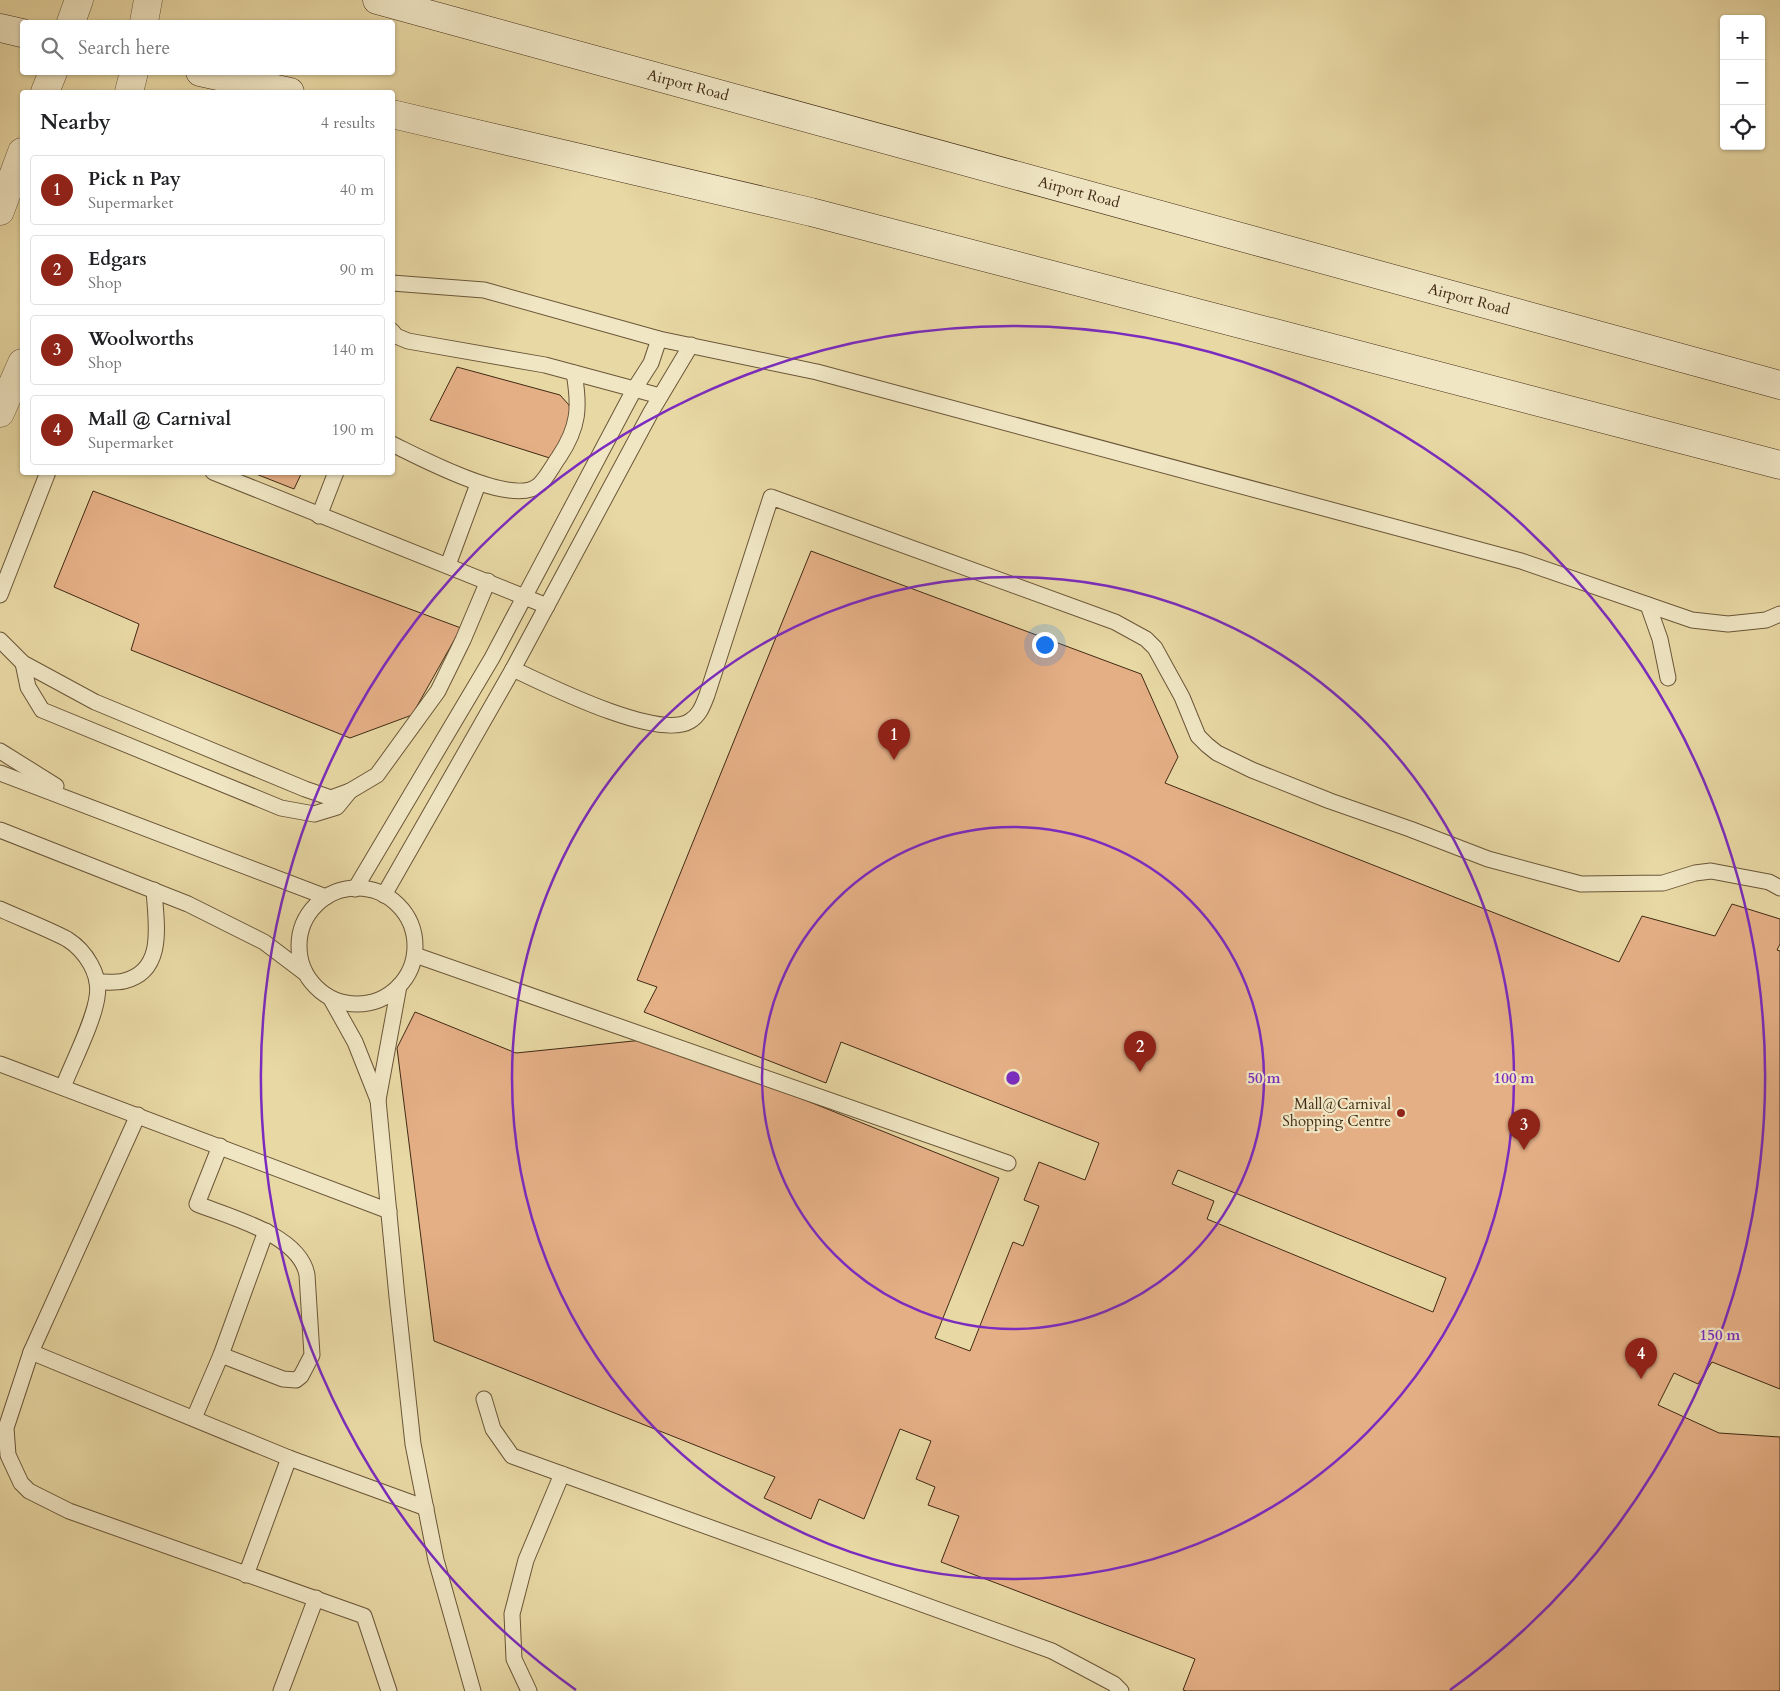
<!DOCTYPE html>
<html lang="en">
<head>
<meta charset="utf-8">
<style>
	:root { --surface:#fff; --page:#f2f2f2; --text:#202124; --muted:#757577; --line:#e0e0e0; --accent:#8f2418 }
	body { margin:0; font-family:Cardo,serif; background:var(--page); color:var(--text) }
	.controls { position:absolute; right:15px; top:15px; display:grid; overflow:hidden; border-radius:5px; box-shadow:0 1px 4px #0004 }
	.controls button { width:45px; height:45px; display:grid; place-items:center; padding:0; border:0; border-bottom:1px solid var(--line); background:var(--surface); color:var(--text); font:25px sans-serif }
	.you { position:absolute; left:1044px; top:644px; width:18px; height:18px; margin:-12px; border:4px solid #fff; border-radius:50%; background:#1a73e8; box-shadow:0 0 0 8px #1a73e833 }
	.badge { display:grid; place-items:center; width:32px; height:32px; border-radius:50%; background:var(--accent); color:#fff; font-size:16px; font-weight:700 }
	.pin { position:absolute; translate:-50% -41px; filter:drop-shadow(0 1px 2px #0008) }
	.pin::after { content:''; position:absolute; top:26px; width:18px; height:15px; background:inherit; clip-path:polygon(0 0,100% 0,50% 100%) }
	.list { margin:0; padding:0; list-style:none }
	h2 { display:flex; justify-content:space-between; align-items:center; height:65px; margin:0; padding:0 20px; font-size:21px }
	h2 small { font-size:16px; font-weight:400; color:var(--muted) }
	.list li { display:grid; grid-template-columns:32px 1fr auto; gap:15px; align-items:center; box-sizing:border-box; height:70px; margin:0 10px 10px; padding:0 10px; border:1px solid var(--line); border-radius:5px }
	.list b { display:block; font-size:19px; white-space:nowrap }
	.list p { margin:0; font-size:16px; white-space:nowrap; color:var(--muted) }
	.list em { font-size:16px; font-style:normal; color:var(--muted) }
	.icon { flex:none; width:28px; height:28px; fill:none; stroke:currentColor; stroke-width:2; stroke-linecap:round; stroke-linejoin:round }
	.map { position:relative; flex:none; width:1780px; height:1691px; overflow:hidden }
	.search { position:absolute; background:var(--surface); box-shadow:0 1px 4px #0004; left:20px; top:20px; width:375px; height:55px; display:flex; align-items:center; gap:12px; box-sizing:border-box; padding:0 18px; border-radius:5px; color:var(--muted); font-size:19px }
	.panel { position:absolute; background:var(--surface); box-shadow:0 1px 4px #0004; left:20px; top:90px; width:375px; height:385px; border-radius:5px }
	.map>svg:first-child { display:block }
	.building { fill:#e5af86; stroke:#402a14; fill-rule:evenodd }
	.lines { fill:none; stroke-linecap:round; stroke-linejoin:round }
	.lane-casing { stroke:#6a5638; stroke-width:17 }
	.street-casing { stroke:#6a5638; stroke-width:29 }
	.secondary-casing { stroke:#402a14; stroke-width:29 }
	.lane { stroke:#f0e6c4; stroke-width:15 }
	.street { stroke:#f0e6c4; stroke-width:28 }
	.secondary { stroke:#f0e6c4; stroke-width:28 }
	.ring { fill:none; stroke:#7b2cbf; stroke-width:2.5 }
	.poi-dot { fill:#8f2418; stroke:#f0e6c4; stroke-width:2 }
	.labels { text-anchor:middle; stroke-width:4.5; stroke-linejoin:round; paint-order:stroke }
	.street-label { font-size:15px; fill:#402a14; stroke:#f0e6c4 }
	.poi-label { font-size:15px; fill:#402a14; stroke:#f0e6c4; text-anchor:end }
	.centre { fill:#7b2cbf; stroke:#f0e6c4; stroke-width:2.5 }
	.ring-label { font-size:15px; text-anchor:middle; font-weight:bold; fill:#7b2cbf; stroke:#f0e6c4; stroke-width:4.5; stroke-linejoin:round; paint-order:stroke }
</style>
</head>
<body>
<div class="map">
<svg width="1780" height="1691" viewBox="0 0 1780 1691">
	<rect width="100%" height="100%" fill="#e8d8a4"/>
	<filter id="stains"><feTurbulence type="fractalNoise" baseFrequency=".004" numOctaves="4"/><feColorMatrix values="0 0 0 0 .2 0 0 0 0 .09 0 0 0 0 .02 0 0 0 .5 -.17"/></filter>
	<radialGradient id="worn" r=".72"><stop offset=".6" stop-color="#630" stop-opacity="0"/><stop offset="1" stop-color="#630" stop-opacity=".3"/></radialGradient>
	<!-- building -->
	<g class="building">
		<path d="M 457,367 L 560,395 L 569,405 L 573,426 L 556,460 L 430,420 Z"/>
		<path d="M 251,472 L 302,472 L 294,489 Z"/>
		<path d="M 93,491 L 461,628 L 412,715 L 350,738 L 131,650 L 139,624 L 54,587 Z"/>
		<path d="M 811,551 L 1141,674 L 1178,757 L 1165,783 L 1619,962 L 1642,916 L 1715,936 L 1732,904 L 1780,919 L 1780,944 L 1777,950 L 1780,951 L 1780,1389 L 1712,1362 L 1698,1384 L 1674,1373 L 1658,1405 L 1719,1433 L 1780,1437 L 1780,1691 L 1186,1691 L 1183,1690 L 1195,1659 L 941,1562 L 959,1516 L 928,1505 L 935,1487 L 916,1479 L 931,1441 L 900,1429 L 864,1519 L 819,1499 L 811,1519 L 764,1498 L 775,1477 L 434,1341 L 397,1048 L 415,1012 L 516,1053 L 653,1039 L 999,1178 L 935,1338 L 970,1351 L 1013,1242 L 1023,1246 L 1039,1206 L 1024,1200 L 1039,1162 L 1085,1180 L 1099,1143 L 841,1042 L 826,1083 L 644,1012 L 657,987 L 637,980 ZM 1178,1170 L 1446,1278 L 1433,1312 L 1207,1219 L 1214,1201 L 1172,1184 Z"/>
	</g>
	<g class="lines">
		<defs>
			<g id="lane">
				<path d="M 392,283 L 484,290 L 659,339 L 817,372 L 1521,561 L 1692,620 L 1728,624 L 1766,620 L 1780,614"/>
				<path d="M 392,331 L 396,336 L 408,341 L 545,365 L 660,396"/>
				<path d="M 392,444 C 419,457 513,508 539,485 C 547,478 553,465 559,457 C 579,427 580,407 574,373"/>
				<path d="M 213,472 L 547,606"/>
				<path d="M 319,516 L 336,472"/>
				<path d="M 448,565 L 478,484"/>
				<path d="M 0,595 L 48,472"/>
				<path d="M 1648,605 L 1660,639 L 1668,678"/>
				<path d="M 0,640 L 23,663 L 95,702 L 305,789 L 331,798 L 350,791 L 377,775 L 438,691 L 463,640 L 488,581"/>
				<path d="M 23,663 L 28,687 L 42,710 L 281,808 L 314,814 L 337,807 L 350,791"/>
				<path d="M 513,669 C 547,685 658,741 690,721 C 700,715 703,705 707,695 L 771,497 L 1115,622 L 1146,639 L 1155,648 L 1182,697 L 1198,736 L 1207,745 L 1217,753 L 1252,770 L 1330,801 L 1410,829 L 1488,859 L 1581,884 L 1663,883 L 1695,873 L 1711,871 L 1769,882 L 1780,888"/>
				<path d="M 0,751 L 56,786"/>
				<path d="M 0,773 L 326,897"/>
				<path d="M 0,830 L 188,904 L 264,942 L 305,973"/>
				<circle cx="357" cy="946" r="58"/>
				<path d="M 355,889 L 492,658 L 635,388 L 651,363 L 659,339"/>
				<path d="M 384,895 L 513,669 L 651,412 L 691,345"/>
				<path d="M 0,909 C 22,919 46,928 67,939 C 86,951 101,975 97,997 C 94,1021 72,1064 63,1087"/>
				<path d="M 415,955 L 1008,1163"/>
				<path d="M 97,982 C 105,982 116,983 124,981 C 166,971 156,923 154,890"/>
				<path d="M 399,986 L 378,1100 L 397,1297 L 413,1444 L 436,1560 L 473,1691"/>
				<path d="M 331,999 L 355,1042 L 378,1100"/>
				<path d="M 0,1064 L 389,1211"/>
				<path d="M 138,1115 L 31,1352 L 6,1428 L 8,1455 L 21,1483 L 29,1491 L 69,1511 L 364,1616 L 389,1691"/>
				<path d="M 220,1146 L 197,1204 C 230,1217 300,1235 307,1275 L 312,1355 L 301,1376 L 296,1380 L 283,1379 L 221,1355"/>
				<path d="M 31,1352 L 289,1458 L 426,1508"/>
				<path d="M 484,1399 L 493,1429 L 512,1456 L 1052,1651 L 1114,1684 L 1121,1691"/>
				<path d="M 194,1418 L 221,1355 L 266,1231"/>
				<path d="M 246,1575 L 289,1458"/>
				<path d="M 281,1691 L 316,1598"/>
				<path d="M 529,1691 L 514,1659 L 512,1614 L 526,1560 L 562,1474"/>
			</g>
			<g id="street">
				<path d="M 71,22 L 79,0"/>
				<path d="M 144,22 L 148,0"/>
				<path d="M 45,92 L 53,72"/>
				<path d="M 129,92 L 134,72"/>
				<path d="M 0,211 L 22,152"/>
				<path d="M 0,413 L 22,363"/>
			</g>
			<g id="secondary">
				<path d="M 377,0 L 1780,385"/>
				<path d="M 0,28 L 22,33"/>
				<path d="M 200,72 L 290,92"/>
				<path d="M 392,114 L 811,212 L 1780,465"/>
			</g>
		</defs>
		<!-- lane casing -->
		<use href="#lane" class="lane-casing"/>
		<!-- street casing -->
		<use href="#street" class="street-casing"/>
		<!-- secondary casing -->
		<use href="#secondary" class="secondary-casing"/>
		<!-- lane -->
		<use href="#lane" class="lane"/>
		<!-- street -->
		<use href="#street" class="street"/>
		<!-- secondary -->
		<use href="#secondary" class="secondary"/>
	</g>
	<!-- distance rings -->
	<g class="ring">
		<circle cx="1013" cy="1078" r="251"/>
		<circle cx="1013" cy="1078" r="501"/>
		<path d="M576 1690A752 752 0 1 1 1450 1690"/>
	</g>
	<!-- markers -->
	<circle class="poi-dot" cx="1401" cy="1113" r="5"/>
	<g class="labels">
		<!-- street labels -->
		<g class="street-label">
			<text transform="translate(688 85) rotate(15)" y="5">Airport Road</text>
			<text transform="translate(1079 192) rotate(15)" y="5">Airport Road</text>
			<text transform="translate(1469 299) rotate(15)" y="5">Airport Road</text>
		</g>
		<!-- poi labels -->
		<g class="poi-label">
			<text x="1391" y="1109">Mall@Carnival<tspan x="1391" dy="17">Shopping Centre</tspan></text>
		</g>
	</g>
	<circle cx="1013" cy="1078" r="8" class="centre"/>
	<g class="ring-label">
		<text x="1264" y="1083">50 m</text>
		<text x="1514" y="1083">100 m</text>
		<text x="1720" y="1340">150 m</text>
	</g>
	<rect width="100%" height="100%" filter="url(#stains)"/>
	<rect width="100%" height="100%" fill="url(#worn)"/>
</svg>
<div class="controls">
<button>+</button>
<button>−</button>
<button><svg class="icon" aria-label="locate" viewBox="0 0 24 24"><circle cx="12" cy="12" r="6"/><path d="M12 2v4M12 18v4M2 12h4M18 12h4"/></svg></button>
</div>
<div class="you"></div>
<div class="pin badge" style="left:894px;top:760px">1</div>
<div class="pin badge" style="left:1140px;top:1072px">2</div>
<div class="pin badge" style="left:1524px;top:1150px">3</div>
<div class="pin badge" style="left:1641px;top:1379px">4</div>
<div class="search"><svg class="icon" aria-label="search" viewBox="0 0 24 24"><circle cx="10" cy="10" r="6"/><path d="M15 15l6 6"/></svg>Search here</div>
<section class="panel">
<h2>Nearby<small>4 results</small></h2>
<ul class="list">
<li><span class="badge">1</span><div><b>Pick n Pay</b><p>Supermarket</p></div><em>40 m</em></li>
<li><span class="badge">2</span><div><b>Edgars</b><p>Shop</p></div><em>90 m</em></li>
<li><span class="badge">3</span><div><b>Woolworths</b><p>Shop</p></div><em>140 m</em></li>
<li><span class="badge">4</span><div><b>Mall @ Carnival</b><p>Supermarket</p></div><em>190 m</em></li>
</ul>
</section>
</div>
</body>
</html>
